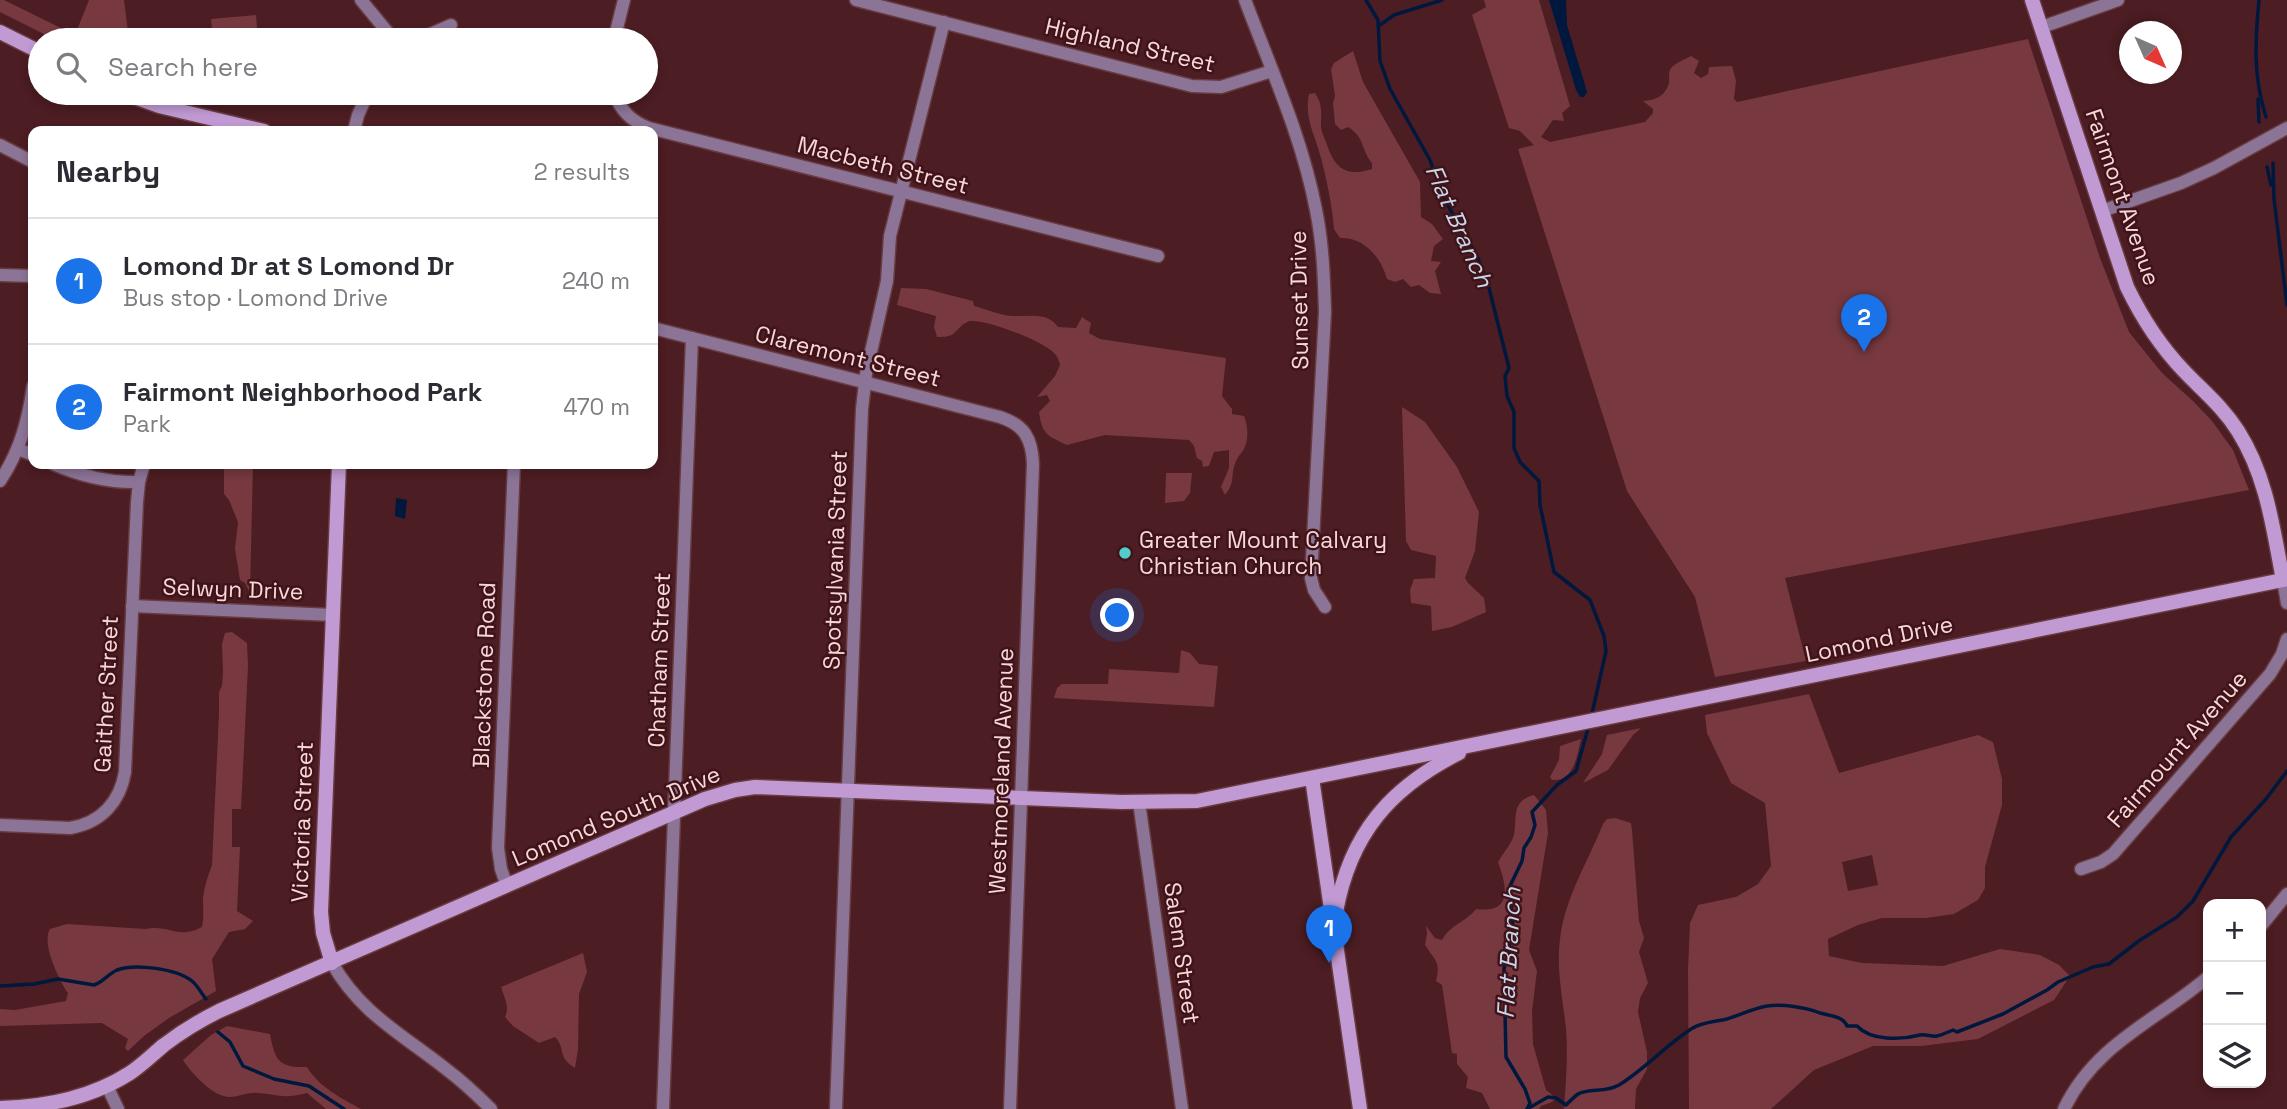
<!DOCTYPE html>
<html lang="en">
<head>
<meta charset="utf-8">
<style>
	:root { --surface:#fff; --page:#f7f7f7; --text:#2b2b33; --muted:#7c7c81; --line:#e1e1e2; --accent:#1a73e8 }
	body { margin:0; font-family:"Space Grotesk",sans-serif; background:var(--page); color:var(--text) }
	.controls { position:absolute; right:21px; bottom:21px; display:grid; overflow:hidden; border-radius:14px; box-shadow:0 4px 10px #0003 }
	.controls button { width:63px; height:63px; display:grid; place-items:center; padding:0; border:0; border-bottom:2px solid var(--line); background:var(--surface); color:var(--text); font:35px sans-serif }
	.compass { position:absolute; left:2119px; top:21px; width:63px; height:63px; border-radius:50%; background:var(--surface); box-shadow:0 4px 10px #0003; rotate:135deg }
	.you { position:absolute; left:1118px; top:616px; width:24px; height:24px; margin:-18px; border:5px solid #fff; border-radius:50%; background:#1a73e8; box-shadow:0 0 0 10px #1a73e833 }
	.badge { display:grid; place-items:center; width:46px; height:46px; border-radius:50%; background:var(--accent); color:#fff; font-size:23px; font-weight:700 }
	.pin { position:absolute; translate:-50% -58px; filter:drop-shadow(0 2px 4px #0008) }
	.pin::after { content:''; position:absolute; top:37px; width:24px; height:21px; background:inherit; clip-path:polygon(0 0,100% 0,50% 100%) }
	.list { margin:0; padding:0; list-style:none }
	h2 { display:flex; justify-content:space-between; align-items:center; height:91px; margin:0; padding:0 28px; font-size:30px }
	h2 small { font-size:23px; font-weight:400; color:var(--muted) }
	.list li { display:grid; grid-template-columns:46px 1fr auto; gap:21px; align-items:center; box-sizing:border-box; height:126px; padding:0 28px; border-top:2px solid var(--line) }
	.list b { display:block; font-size:26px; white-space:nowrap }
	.list p { margin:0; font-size:23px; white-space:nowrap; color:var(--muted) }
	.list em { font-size:23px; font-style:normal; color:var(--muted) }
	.icon { flex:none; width:38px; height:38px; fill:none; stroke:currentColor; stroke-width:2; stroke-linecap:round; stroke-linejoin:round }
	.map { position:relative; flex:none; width:2287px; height:1109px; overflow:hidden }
	.search { position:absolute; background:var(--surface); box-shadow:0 4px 10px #0003; left:28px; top:28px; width:630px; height:77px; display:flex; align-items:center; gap:18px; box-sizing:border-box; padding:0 24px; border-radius:38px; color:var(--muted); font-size:26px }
	.panel { position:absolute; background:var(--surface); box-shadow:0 4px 10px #0003; left:28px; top:126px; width:630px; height:343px; border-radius:14px }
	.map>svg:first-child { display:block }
	.green { fill:#77393f; fill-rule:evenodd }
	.water { fill:#00183d }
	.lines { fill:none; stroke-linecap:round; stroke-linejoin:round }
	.stream { stroke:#00183d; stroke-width:3.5 }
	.street-casing { stroke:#673b40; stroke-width:15 }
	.secondary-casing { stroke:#673b40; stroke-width:17 }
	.street { stroke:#8c7497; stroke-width:12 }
	.secondary { stroke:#c19ad3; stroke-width:14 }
	.poi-dot { fill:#52cdcc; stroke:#401319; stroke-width:2.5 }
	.labels { text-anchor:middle; stroke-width:5; stroke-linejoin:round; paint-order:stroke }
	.street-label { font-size:23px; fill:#f7d8d9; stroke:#401319 }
	.poi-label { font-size:23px; fill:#f7d8d9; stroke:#401319; text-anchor:start }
	.water-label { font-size:24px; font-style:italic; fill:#c7d6ea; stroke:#401319 }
</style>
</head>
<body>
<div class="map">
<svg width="2287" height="1109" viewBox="0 0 2287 1109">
	<rect width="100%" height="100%" fill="#4c1d23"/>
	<!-- green -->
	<g class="green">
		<path d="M 0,0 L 4,0 L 75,35 L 89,0 L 124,0 L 129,40 L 56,40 L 0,12 Z"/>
		<path d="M 1484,0 L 1539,0 L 1570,106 L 1562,113 L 1564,121 L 1553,120 L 1541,137 L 1550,142 L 1645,122 L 1653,113 L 1653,109 L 1643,101 C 1655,100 1665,97 1669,83 C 1670,78 1667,72 1672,67 C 1676,63 1685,59 1691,56 L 1699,61 L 1694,73 L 1701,78 L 1708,74 L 1709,67 L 1732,66 L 1736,81 L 1734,99 L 1737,102 L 2028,39 L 2100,258 L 2129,332 L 2162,373 L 2193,401 L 2212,421 L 2233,450 L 2249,490 L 1785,578 L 1806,661 L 1715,677 L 1695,597 L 1627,491 L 1518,149 L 1534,145 L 1520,131 L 1509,128 L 1472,15 L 1486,7 Z"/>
		<path d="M 256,15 L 258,40 L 213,40 L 211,19 Z"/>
		<path d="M 1353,51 L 1363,82 L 1420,182 L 1421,217 L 1432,224 L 1443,239 L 1434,246 L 1431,261 L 1441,262 L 1435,271 L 1441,294 L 1430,293 L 1419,285 L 1411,287 L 1403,279 L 1395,282 L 1387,279 C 1381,257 1364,237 1340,238 L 1334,229 C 1332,205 1327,181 1321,158 C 1315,134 1304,119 1309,94 L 1315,93 C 1323,105 1321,113 1321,126 C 1321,131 1324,137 1326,142 C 1334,167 1345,178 1372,169 L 1372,163 C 1361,150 1365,137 1348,127 L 1341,130 L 1335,124 L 1333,103 L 1335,96 L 1331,69 L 1334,63 Z"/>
		<path d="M 901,288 L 926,289 L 973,301 L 974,306 C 986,309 999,315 1012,316 C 1029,317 1047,311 1058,327 L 1076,328 L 1082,317 L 1091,323 L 1089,333 L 1100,339 L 1226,358 L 1222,396 L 1232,409 L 1232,414 L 1244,416 C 1248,425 1249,439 1244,449 C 1241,454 1237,457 1235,464 C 1230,478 1236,481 1225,495 L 1221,487 L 1229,468 L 1229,450 L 1214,452 L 1209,466 L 1203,467 L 1202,461 L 1197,458 L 1194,446 L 1189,440 L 1105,435 L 1067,445 C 1048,436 1042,435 1039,412 L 1050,401 L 1047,395 L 1037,397 L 1055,376 L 1060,365 C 1059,361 1058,358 1056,355 C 1046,342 987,319 970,321 C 962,323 959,329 953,334 C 949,337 942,337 937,337 L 934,327 L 936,316 L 897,305 Z"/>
		<path d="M 1402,407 L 1425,422 L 1457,467 L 1479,512 L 1475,551 L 1465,578 L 1468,583 L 1484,598 L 1486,612 L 1452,627 L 1432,631 L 1431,606 L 1411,603 L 1410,590 L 1414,579 L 1435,578 L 1436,556 L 1411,550 L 1406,541 Z"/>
		<path d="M 229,464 L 253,464 L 250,593 L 245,583 L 240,580 L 235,549 L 238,522 L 229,500 L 224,494 L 224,468 L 228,468 Z"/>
		<path d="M 1166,473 L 1192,473 L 1190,493 L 1184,501 L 1165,503 Z"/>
		<path d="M 232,632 L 247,643 L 248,666 L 241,809 L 232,809 L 232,847 L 240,847 L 237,911 L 253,921 L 245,929 L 229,932 L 212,959 L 216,991 L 169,1018 L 144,1036 L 128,1051 L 125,1048 L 128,1039 L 102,1023 L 0,1026 L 0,1009 L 15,1010 L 66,1001 L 68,993 C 59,980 41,943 50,929 L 67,924 L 146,929 C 169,924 177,940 202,927 C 204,917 203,909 203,898 C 204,887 208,876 212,865 L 219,714 L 219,692 L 222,686 L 223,672 L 222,644 L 225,633 Z"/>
		<path d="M 1181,650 L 1190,653 L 1199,664 L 1218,666 L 1214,707 L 1054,698 L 1057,688 L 1062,684 L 1108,684 L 1109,669 L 1179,673 Z"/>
		<path d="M 1809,694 L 1839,773 L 1978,735 L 1993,742 L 2002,779 L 2002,805 L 1985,867 L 1985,888 L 1978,900 L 1954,914 L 1926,918 L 1882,918 L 1858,925 L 1828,939 L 1829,956 L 1862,963 L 1943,966 L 2000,949 L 2040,955 L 2059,965 L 2070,976 L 2054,1000 L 1978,1039 L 1921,1046 L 1873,1046 L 1814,1070 L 1771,1109 L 1689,1109 L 1688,970 L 1690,923 L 1698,905 L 1736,897 L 1758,884 L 1771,866 L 1765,803 L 1731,783 L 1707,733 L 1705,715 ZM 1872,855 L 1878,885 L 1848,891 L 1842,862 Z"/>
		<path d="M 1641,728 L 1633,735 L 1608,770 L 1583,783 L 1602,754 L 1607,735 Z"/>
		<path d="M 1581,739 C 1577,756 1574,782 1552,780 L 1550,777 L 1559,760 L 1560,746 Z"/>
		<path d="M 1534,795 L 1546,810 L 1548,833 L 1529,950 L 1537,971 L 1532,1011 L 1533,1044 L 1546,1090 L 1556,1098 L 1552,1102 L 1541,1106 L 1539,1109 L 1490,1109 L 1482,1093 L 1466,1088 L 1468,1077 L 1457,1064 L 1457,1054 L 1452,1053 L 1442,985 L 1436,981 C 1441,961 1435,961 1425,945 L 1427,933 L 1426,926 L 1435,938 L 1442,940 C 1452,923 1465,923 1476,909 C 1513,914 1507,886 1498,862 C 1502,855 1507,849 1511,842 C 1521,825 1506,802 1534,795 Z"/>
		<path d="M 1615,818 L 1631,823 L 1632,830 L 1639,921 L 1644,938 L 1639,952 L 1648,983 L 1640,998 L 1638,1012 L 1647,1052 L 1647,1069 L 1636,1089 L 1635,1109 L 1564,1109 C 1566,1082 1568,1056 1566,1029 C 1563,999 1556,969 1560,939 C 1565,897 1588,862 1603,824 L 1607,819 Z"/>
		<path d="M 583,953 L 587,972 L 579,994 L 578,1049 L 575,1068 C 556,1056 567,1050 555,1037 L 539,1043 L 513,1026 L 505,1017 C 510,1007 504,997 501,987 Z"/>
		<path d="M 227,1026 L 270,1034 C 275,1060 278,1068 307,1067 C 319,1087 341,1098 361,1109 L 326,1109 L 307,1093 C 283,1099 281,1095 258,1093 C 247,1092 240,1097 230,1097 C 213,1097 192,1074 183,1060 L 211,1035 Z"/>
	</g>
	<!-- water -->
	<g class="water">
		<path d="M 1549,0 L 1566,0 L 1567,25 L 1587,92 L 1584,97 L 1580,97 L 1576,90 Z"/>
		<path d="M 396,498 L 407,500 L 405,519 L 395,516 Z"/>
	</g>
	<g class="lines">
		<!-- stream -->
		<g class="stream">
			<path d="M 1366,0 L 1378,20 L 1380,61 L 1390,89 L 1430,160 L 1442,195 L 1478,258 L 1489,288 L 1509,368 L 1505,376 L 1507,396 L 1514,412 L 1514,448 L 1520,462 L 1539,481 L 1540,505 L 1554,572 L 1590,600 L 1604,636 L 1606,651 L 1591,718"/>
			<path d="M 2259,0 C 2255,41 2253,77 2266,117"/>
			<path d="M 1380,25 L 1394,15 L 1442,0"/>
			<path d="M 2258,99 L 2259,122"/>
			<path d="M 2273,163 L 2274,199 L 2287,305"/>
			<path d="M 2267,167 L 2271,185"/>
			<path d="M 0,986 L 34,984 L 58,979 L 94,985 C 103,982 108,974 117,970 C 135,963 177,969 192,981 C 198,986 201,993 206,999"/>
			<path d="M 218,1032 L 230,1042 L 243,1066 L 274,1079 L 309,1086 L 344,1109"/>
			<path d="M 1527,1109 L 1530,1103 L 1525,1089 L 1506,1057 L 1504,969 L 1513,929 L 1510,886 L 1522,861 L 1524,848 L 1531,837 L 1535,825 L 1532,812 L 1557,785 L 1576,771 L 1589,725"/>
			<path d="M 1527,1109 L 1548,1097 L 1556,1098 L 1566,1105 C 1570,1101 1574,1097 1578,1094 C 1590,1088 1605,1093 1619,1085 C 1645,1069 1665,1046 1691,1029 C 1702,1022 1714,1022 1727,1019 C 1740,1015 1754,1008 1767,1006 C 1783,1004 1805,1007 1820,1013 C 1830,1016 1843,1016 1847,1026 L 1857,1026 C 1871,1041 1901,1040 1920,1035 C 1926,1034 1932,1037 1937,1036 C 1942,1035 1948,1032 1953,1030 L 1957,1032 L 2003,1014 L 2047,990 L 2058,982 L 2093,967 L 2109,964 L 2140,940 L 2177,917 L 2193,901 L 2231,837 L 2266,799 L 2287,771"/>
		</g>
		<defs>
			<g id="street">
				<path d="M 361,0 L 394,40"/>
				<path d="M 856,0 L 1192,86 L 1221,87 L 1272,71"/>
				<path d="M 1245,0 C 1271,69 1302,137 1316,210 C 1323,244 1324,278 1325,312 L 1311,578 L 1314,590 L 1325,607"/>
				<path d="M 2042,27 L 2118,0"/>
				<path d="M 417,40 L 451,25"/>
				<path d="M 614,40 L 624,0"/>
				<path d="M 614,93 C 621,111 631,121 649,128 L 1158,256"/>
				<path d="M 354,131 L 358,115 L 368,93"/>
				<path d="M 0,145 L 33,162"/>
				<path d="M 2102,211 L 2181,183 L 2214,168 L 2287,128"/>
				<path d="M 0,275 L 33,276"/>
				<path d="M 653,328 L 1000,417 C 1024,425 1032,438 1033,464 L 1010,1109"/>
				<path d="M 18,449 L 33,455"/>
				<path d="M 53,464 C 81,476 108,483 139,482"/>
				<path d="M 0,481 C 20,451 28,421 33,386"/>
				<path d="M 2283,580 L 2287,603"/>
				<path d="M 132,606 L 333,615"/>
				<path d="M 1139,802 L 1182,1109"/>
				<path d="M 0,825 L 70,828 C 101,823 120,802 125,772 L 137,502 L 139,482 L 144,464"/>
				<path d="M 2081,869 L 2101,862 L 2113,854 L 2270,674 L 2282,654 L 2287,639"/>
				<path d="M 507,886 L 501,869 L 498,848 L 514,464"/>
				<path d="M 2261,926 L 2287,894"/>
				<path d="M 332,963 C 361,1014 402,1034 446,1069 C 462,1081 477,1095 491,1109"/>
				<path d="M 107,1086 L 118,1109"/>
				<path d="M 663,1109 L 692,338"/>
				<path d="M 836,1109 L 862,409 L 866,374 L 887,281 L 890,236 L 944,22"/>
				<path d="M 2064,1109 C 2095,1044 2156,1021 2208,977"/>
			</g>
			<g id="secondary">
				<path d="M 2032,0 L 2127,287 C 2142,318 2160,346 2184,371 C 2203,391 2223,407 2238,431 C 2267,477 2273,528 2283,580"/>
				<path d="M 0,32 L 40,52"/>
				<path d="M 123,93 L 159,106 L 264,131"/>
				<path d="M 1312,778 L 1360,1109"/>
				<path d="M 1336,912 C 1350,834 1390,788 1459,753"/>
				<path d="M 332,963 L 323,933 L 321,912 L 339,464"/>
				<path d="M 0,1108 C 45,1107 91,1098 130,1073 C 142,1065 152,1055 164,1045 C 181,1032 199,1021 219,1011 L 705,799 L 735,790 L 755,787 L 1121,802 L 1197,801 L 2287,579"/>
			</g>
		</defs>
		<!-- street casing -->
		<use href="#street" class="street-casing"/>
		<!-- secondary casing -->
		<use href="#secondary" class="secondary-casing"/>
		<!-- street -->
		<use href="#street" class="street"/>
		<!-- secondary -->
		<use href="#secondary" class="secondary"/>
	</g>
	<!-- markers -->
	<circle class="poi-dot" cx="1125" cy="553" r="7"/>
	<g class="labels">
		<!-- street labels -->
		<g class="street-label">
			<text transform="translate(1130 45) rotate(13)" y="8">Highland Street</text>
			<text transform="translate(883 165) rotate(14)" y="8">Macbeth Street</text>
			<text transform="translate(2123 197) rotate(71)" y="8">Fairmont Avenue</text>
			<text transform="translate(1299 300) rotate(-91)" y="8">Sunset Drive</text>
			<text transform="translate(848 356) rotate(14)" y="8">Claremont Street</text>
			<text transform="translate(835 560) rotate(-88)" y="8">Spotsylvania Street</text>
			<text transform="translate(233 589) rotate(2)" y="8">Selwyn Drive</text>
			<text transform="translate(1879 639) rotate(-12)" y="8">Lomond Drive</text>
			<text transform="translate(659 660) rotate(-88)" y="8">Chatham Street</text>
			<text transform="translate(484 675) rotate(-88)" y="8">Blackstone Road</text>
			<text transform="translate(106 694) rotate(-87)" y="8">Gaither Street</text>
			<text transform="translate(2177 749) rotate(-49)" y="8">Fairmount Avenue</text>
			<text transform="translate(1001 771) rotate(-88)" y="8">Westmoreland Avenue</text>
			<text transform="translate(616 816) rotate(-23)" y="8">Lomond South Drive</text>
			<text transform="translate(302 822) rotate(-88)" y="8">Victoria Street</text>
			<text transform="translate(1182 953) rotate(82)" y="8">Salem Street</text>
		</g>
		<!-- poi labels -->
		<g class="poi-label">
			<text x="1139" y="548">Greater Mount Calvary<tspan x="1139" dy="26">Christian Church</tspan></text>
		</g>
		<!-- water labels -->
		<g class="water-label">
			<text transform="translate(1459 226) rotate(66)" y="8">Flat Branch</text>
			<text transform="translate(1509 953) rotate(-87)" y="8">Flat Branch</text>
		</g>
	</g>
</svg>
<div class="controls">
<button>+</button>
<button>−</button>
<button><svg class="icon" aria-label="layers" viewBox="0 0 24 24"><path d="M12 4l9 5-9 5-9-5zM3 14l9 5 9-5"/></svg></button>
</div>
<svg class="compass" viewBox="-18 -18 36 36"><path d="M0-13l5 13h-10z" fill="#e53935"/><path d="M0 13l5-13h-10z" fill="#7c7c81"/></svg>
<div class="you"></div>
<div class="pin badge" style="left:1329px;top:963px">1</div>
<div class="pin badge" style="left:1864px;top:352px">2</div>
<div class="search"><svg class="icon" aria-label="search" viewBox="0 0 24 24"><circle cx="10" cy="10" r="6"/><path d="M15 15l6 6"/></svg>Search here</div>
<section class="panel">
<h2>Nearby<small>2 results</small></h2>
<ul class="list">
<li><span class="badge">1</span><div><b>Lomond Dr at S Lomond Dr</b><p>Bus stop · Lomond Drive</p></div><em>240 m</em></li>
<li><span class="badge">2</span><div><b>Fairmont Neighborhood Park</b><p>Park</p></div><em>470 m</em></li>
</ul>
</section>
</div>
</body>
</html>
